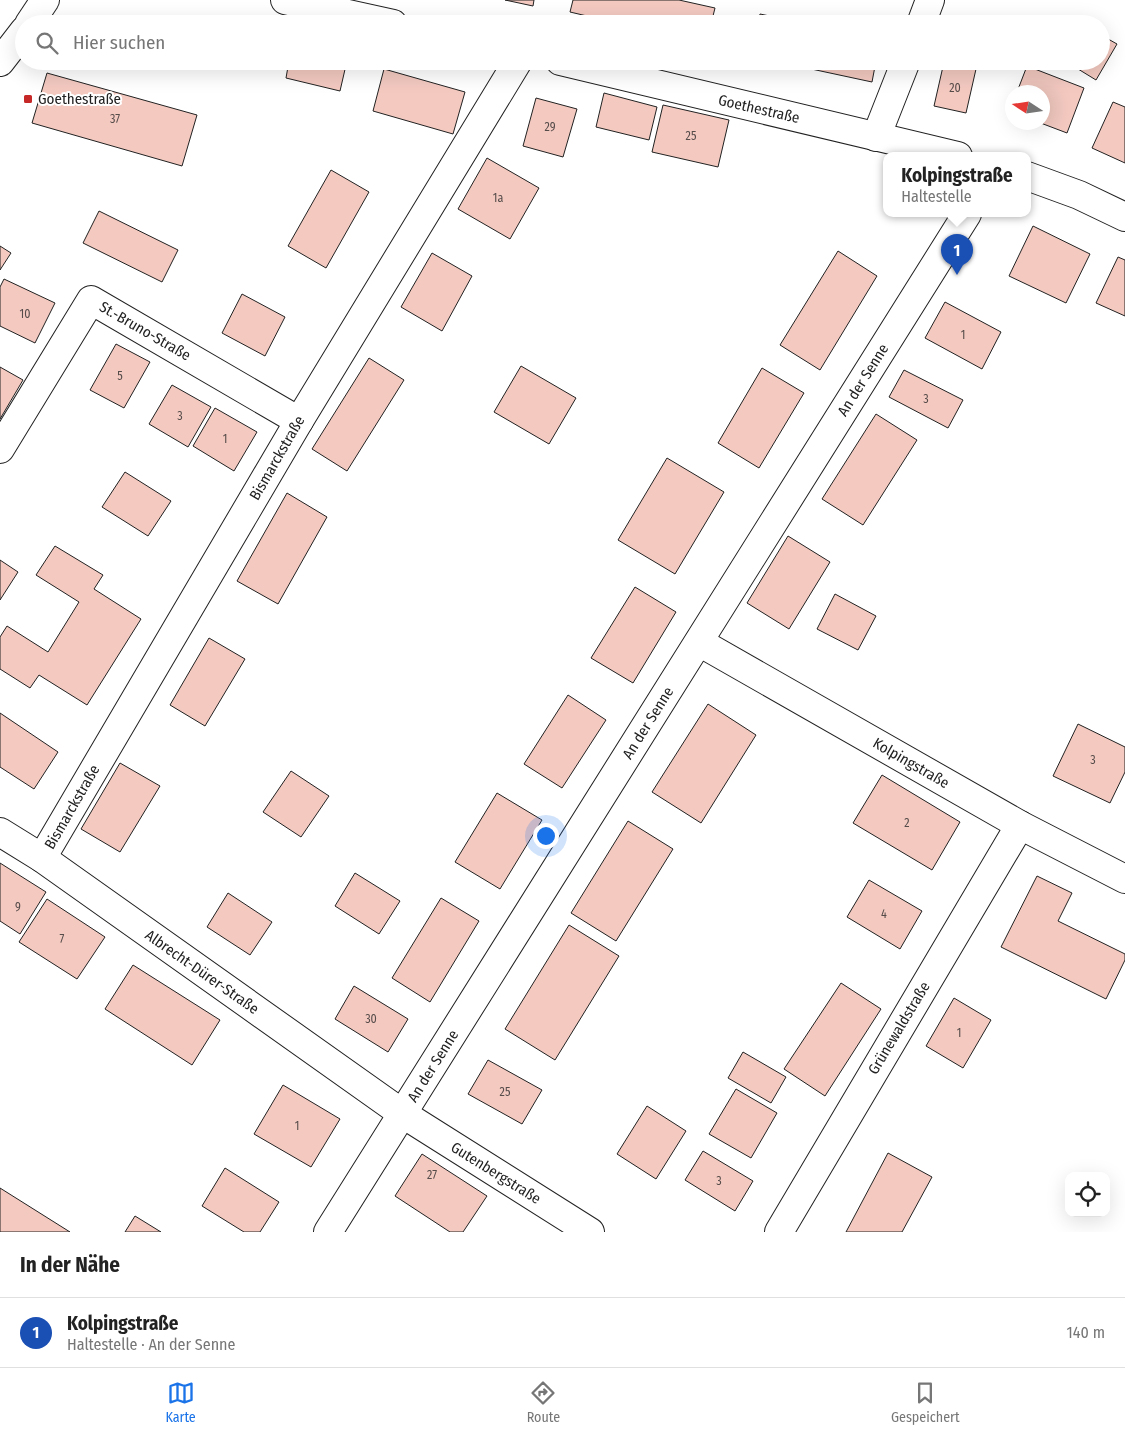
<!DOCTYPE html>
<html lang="de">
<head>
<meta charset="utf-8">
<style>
	:root { --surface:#fff; --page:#f2f2f2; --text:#222; --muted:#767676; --line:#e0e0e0; --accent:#1a73e8 }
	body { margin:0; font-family:"Fira Sans Condensed",sans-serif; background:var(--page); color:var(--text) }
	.controls { position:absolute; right:15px; bottom:15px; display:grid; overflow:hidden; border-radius:10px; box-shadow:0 5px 20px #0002 }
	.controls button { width:45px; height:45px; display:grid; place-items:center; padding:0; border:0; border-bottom:1px solid var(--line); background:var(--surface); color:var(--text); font:25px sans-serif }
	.compass { position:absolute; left:1005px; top:85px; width:45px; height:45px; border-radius:50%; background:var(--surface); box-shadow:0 5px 20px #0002; rotate:282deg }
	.you { position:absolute; left:545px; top:835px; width:18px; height:18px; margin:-12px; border:4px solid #fff; border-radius:50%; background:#1a73e8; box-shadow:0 0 0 8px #1a73e833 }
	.badge { display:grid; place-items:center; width:32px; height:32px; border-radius:50%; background:var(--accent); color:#fff; font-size:16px; font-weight:700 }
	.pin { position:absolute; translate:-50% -41px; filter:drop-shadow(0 1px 2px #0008) }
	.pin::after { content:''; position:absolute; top:26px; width:18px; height:15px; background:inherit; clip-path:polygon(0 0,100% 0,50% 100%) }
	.popup { position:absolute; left:883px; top:152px; width:148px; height:65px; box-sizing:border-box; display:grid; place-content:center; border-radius:10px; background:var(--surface); filter:drop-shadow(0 1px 4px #0005); font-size:16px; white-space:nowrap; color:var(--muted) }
	.popup b { font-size:19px; color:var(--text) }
	.popup::after { content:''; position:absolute; left:50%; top:100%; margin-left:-10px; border:10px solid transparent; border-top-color:var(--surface) }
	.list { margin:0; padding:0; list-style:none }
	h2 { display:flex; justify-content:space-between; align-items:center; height:65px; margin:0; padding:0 20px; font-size:21px }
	h2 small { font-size:16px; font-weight:400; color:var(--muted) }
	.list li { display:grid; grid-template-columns:32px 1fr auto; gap:15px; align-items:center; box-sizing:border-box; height:70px; padding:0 20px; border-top:1px solid var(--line) }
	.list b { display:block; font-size:19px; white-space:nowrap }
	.list p { margin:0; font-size:16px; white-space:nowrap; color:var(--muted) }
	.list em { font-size:16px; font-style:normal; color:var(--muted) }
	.icon { flex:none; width:28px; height:28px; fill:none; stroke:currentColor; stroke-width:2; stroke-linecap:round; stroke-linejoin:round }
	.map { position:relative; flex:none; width:1125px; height:1232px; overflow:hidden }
	.search { position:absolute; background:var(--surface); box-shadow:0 5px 20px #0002; left:15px; right:15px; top:15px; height:55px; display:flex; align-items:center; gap:12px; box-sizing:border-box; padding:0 18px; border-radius:28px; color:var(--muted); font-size:19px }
	.sheet { height:135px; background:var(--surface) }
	nav { display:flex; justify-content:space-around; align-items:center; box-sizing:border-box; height:70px; border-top:1px solid var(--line); background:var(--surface); font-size:14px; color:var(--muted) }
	nav a { display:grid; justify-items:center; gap:2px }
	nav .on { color:var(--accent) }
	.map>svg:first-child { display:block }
	.building { fill:#f3c9c0; stroke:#222 }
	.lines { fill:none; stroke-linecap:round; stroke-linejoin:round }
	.minor-casing { stroke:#222; stroke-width:30 }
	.tertiary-casing { stroke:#222; stroke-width:30 }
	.minor { stroke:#fff; stroke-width:28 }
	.tertiary { stroke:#fff; stroke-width:28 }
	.poi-dot { fill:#c62828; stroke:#fff; stroke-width:2 }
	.labels { text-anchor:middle; stroke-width:4; stroke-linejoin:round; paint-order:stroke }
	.number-label { font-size:12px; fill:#564c4a }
	.poi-label { font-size:15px; fill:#222; stroke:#fff; text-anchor:start }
	.street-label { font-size:15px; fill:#222; stroke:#fff }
</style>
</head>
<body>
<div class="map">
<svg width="1125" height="1232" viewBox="0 0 1125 1232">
	<rect width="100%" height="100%" fill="#fff"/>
	<!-- building -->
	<g class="building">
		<path d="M 505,0 L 534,0 L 533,6 Z"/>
		<path d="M 573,0 L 679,0 L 715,8 L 711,24 L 621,24 L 570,12 Z"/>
		<path d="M 760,14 L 808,24 L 758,24 Z"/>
		<path d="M 1101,35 L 1117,44 L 1096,80 L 1065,61 L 1101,61 Z"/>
		<path d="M 289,61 L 331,61 L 346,65 L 340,91 L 286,78 Z"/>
		<path d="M 774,61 L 876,61 L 872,82 Z"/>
		<path d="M 944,62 L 976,69 L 966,113 L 934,106 Z"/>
		<path d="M 1027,66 L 1084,88 L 1067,133 L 1038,122 L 1042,122 L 1042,92 L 1017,92 Z"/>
		<path d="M 384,69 L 465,92 L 453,134 L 373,111 Z"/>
		<path d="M 47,73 L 197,115 L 182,166 L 32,123 Z"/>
		<path d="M 604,93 L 657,107 L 649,140 L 596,127 Z"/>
		<path d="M 536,98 L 577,109 L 563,157 L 523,146 Z"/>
		<path d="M 1113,102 L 1125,107 L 1125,163 L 1092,148 Z"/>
		<path d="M 663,105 L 729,120 L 718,167 L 652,152 Z"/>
		<path d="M 487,158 L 539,188 L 510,239 L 458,209 Z"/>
		<path d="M 331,170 L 369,192 L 326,268 L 288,246 Z"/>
		<path d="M 99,211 L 178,250 L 162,282 L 83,243 Z"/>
		<path d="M 1033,226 L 1090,254 L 1066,303 L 1009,276 Z"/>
		<path d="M 0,246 L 11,253 L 0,270 Z"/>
		<path d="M 838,251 L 877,276 L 820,370 L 780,345 Z"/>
		<path d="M 432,253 L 472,276 L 442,331 L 401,307 Z"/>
		<path d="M 1118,257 L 1125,260 L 1125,316 L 1096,303 Z"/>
		<path d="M 4,279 L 55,303 L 35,343 L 0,326 L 0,287 Z"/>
		<path d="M 242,294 L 285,317 L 265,356 L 222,333 Z"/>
		<path d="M 945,302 L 1001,332 L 982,369 L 925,338 Z"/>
		<path d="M 116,344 L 150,362 L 124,408 L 90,390 Z"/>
		<path d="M 369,358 L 404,380 L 347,471 L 312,449 Z"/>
		<path d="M 521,366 L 576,398 L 549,444 L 494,412 Z"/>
		<path d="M 0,367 L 23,380 L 0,419 Z"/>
		<path d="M 762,368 L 804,393 L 759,468 L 718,443 Z"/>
		<path d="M 904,370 L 963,400 L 948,428 L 889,397 Z"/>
		<path d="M 172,385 L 211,407 L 188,447 L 149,424 Z"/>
		<path d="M 215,408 L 257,432 L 234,471 L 193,446 Z"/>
		<path d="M 876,414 L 917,440 L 863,525 L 822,499 Z"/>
		<path d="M 667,458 L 724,492 L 675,574 L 618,540 Z"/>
		<path d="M 125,472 L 171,501 L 148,536 L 102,507 Z"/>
		<path d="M 287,493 L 327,517 L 278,604 L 237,581 Z"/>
		<path d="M 788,536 L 830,562 L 789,629 L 747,603 Z"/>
		<path d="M 55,546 L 103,575 L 94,589 L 141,619 L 87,705 L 39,675 L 30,688 L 0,669 L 0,637 L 7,626 L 48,652 L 79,602 L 36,575 Z"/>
		<path d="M 0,560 L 18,572 L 0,600 Z"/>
		<path d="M 635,587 L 676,612 L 633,683 L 591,658 Z"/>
		<path d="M 835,594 L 876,616 L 858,650 L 817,629 Z"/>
		<path d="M 209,638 L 245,659 L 205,726 L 170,705 Z"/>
		<path d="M 568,695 L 606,720 L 562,788 L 524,764 Z"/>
		<path d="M 708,704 L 756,735 L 701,823 L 652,792 Z"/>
		<path d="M 0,713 L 58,752 L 34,789 L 0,767 Z"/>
		<path d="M 1078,724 L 1125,747 L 1125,772 L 1110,803 L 1053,776 Z"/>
		<path d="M 120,763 L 160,786 L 120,852 L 81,829 Z"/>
		<path d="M 291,771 L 329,796 L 301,837 L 263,812 Z"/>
		<path d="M 882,775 L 960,822 L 932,870 L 853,823 Z"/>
		<path d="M 497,793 L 542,820 L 500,889 L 455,862 Z"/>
		<path d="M 628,821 L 673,849 L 616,941 L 571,913 Z"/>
		<path d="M 0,863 L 46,892 L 20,934 L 0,921 Z"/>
		<path d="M 355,873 L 400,901 L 379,934 L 335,906 Z"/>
		<path d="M 1037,876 L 1072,893 L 1058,921 L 1125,954 L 1125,960 L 1106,999 L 1001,947 Z"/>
		<path d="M 869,880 L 922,911 L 900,949 L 847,917 Z"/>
		<path d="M 228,893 L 272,922 L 250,955 L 207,927 Z"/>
		<path d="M 441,898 L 479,921 L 430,1002 L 392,978 Z"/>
		<path d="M 47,899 L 105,937 L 77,979 L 19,942 Z"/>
		<path d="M 569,925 L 619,956 L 555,1060 L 505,1029 Z"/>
		<path d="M 133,965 L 220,1020 L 192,1065 L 105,1009 Z"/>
		<path d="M 841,983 L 881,1009 L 825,1096 L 784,1069 Z"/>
		<path d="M 354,986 L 408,1019 L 388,1052 L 335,1019 Z"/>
		<path d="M 954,998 L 991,1020 L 963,1068 L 926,1046 Z"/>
		<path d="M 743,1052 L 786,1077 L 771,1103 L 728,1078 Z"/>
		<path d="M 488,1060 L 542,1090 L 522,1124 L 468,1094 Z"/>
		<path d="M 283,1085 L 340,1119 L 311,1167 L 254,1134 Z"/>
		<path d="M 736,1089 L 777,1113 L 751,1158 L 709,1134 Z"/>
		<path d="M 647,1106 L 686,1131 L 656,1179 L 617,1154 Z"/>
		<path d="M 703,1151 L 753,1181 L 735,1211 L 685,1180 Z"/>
		<path d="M 888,1153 L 932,1177 L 902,1232 L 846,1232 Z"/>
		<path d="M 422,1154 L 487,1196 L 463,1232 L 450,1232 L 395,1196 Z"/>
		<path d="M 225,1168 L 279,1202 L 260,1232 L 244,1232 L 202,1206 Z"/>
		<path d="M 0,1188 L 70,1232 L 0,1232 Z"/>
		<path d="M 135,1216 L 161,1232 L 125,1232 Z"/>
	</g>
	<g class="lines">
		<defs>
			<g id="minor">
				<path d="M 285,0 L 393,24"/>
				<path d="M 921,24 L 930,0"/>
				<path d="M 560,61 L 958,156"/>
				<path d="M 876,137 L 906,61"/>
				<path d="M 1027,176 L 1079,195 L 1125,217"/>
				<path d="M 0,449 L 91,300 L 299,421"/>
				<path d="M 699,642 L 1020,825 L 1125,879"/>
				<path d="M 0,832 L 42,858 L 403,1114 L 590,1232"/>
				<path d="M 42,858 L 299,421 L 518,61"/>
				<path d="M 328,1232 L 967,214"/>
				<path d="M 779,1232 L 1020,825"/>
			</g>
			<g id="tertiary">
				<path d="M 29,24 L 45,0"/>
				<path d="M 0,62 L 24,31"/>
			</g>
		</defs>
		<!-- minor casing -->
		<use href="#minor" class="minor-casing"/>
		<!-- tertiary casing -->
		<use href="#tertiary" class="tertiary-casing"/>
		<!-- minor -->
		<use href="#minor" class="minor"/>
		<!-- tertiary -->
		<use href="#tertiary" class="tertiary"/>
	</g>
	<!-- markers -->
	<rect class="poi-dot" x="23" y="94" width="10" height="10" rx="2.5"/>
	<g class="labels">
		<!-- number labels -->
		<g class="number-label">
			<text x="955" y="92">20</text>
			<text x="115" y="123">37</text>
			<text x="550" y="131">29</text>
			<text x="691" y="140">25</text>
			<text x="498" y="202">1a</text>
			<text x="25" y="318">10</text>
			<text x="963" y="339">1</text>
			<text x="120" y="380">5</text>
			<text x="926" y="403">3</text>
			<text x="180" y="420">3</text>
			<text x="225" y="443">1</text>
			<text x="1093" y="764">3</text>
			<text x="907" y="827">2</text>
			<text x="18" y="911">9</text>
			<text x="884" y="918">4</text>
			<text x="62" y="943">7</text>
			<text x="371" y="1023">30</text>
			<text x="959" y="1037">1</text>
			<text x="505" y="1096">25</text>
			<text x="297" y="1130">1</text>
			<text x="432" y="1179">27</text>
			<text x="719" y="1185">3</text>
		</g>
		<!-- poi labels -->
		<g class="poi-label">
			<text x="38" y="104">Goethestraße</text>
		</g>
		<!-- street labels -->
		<g class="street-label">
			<text transform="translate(759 109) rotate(13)" y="5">Goethestraße</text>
			<text transform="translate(145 331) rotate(30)" y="5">St.-Bruno-Straße</text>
			<text transform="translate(863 380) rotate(-58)" y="5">An der Senne</text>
			<text transform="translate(277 458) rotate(-60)" y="5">Bismarckstraße</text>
			<text transform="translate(648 723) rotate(-58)" y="5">An der Senne</text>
			<text transform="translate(911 763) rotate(30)" y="5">Kolpingstraße</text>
			<text transform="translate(72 807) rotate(-60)" y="5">Bismarckstraße</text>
			<text transform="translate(202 972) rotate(35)" y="5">Albrecht-Dürer-Straße</text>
			<text transform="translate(899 1028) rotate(-59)" y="5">Grünewaldstraße</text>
			<text transform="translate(433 1066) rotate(-58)" y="5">An der Senne</text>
			<text transform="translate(496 1173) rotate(32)" y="5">Gutenbergstraße</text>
		</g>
	</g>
</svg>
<div class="controls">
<button><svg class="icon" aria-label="locate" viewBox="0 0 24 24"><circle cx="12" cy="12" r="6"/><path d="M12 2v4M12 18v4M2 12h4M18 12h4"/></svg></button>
</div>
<svg class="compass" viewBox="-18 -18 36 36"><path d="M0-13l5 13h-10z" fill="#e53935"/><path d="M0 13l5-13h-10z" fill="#767676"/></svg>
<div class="you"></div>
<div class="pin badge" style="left:957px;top:275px;background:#1a4fb4">1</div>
<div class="popup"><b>Kolpingstraße</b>Haltestelle</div>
<div class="search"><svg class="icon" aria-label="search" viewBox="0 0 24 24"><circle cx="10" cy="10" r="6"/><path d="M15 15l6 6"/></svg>Hier suchen</div>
</div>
<section class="sheet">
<h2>In der Nähe<small></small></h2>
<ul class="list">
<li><span class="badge" style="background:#1a4fb4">1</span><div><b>Kolpingstraße</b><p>Haltestelle · An der Senne</p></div><em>140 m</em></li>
</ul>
</section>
<nav>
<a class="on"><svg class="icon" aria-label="map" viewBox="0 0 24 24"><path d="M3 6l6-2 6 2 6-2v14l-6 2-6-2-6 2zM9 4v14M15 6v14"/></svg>Karte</a>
<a><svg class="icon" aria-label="directions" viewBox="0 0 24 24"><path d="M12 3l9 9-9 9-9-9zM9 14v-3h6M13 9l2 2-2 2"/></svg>Route</a>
<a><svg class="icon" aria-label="saved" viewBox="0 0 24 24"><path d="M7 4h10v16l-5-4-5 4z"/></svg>Gespeichert</a>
</nav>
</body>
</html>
